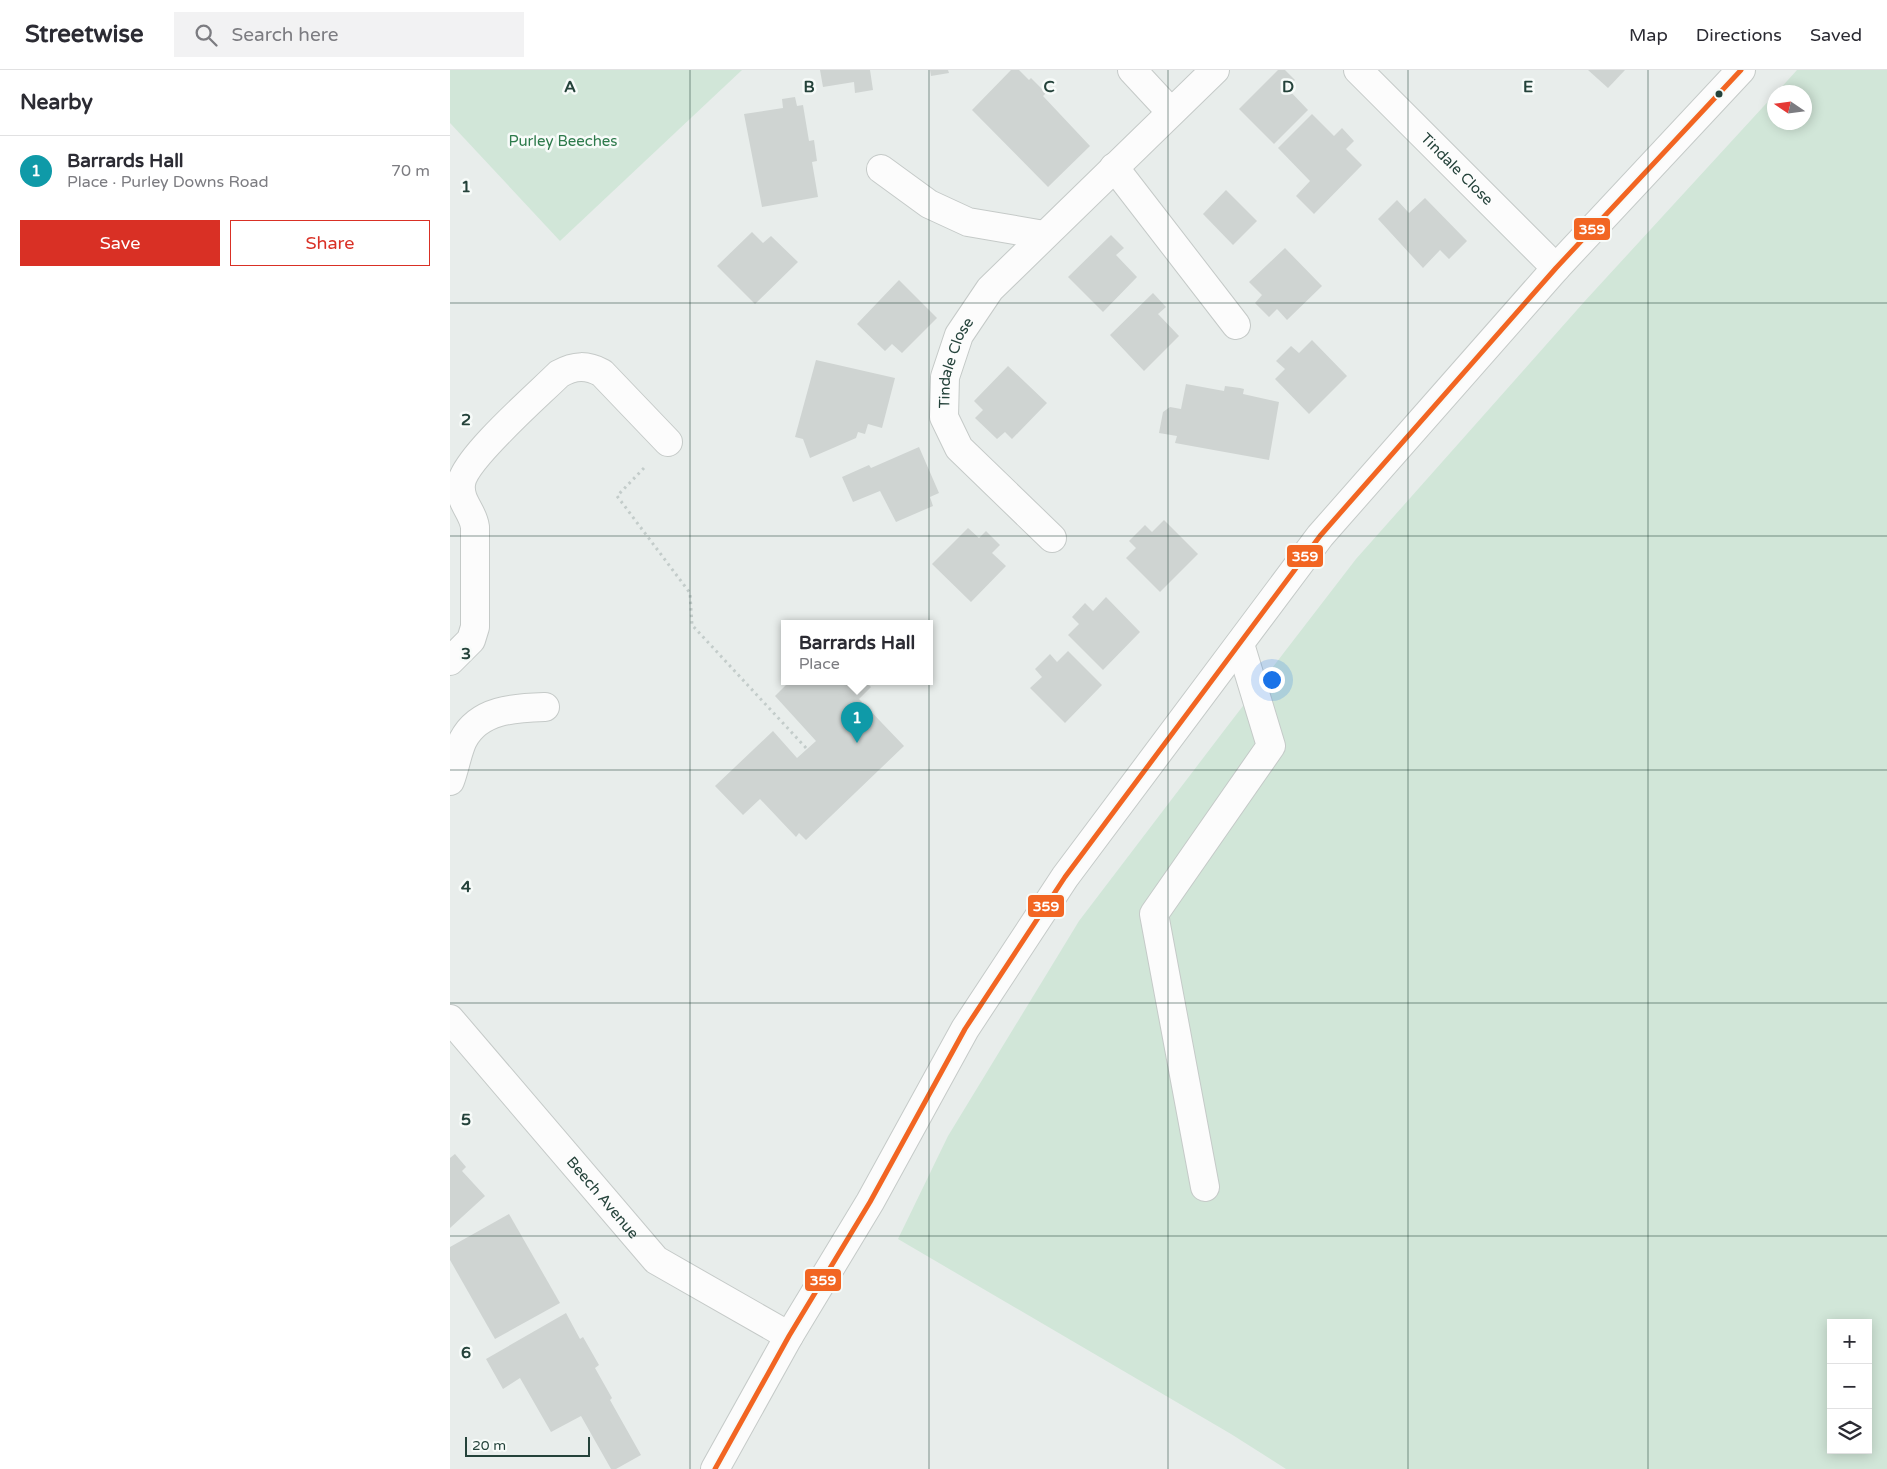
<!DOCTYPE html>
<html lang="en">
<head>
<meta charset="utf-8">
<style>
	:root { --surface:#fff; --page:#f2f2f3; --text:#2b2b33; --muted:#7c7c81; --line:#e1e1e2; --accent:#d93025 }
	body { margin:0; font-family:"Varela Round",sans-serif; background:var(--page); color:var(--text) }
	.controls { position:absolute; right:15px; bottom:15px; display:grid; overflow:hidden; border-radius:0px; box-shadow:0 2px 12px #0003 }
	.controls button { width:45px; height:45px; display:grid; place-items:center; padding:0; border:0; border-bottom:1px solid var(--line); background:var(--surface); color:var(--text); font:25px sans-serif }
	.compass { position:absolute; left:1317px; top:15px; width:45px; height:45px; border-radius:50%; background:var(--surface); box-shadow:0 2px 12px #0003; rotate:283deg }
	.scale { position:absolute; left:15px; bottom:12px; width:125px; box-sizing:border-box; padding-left:5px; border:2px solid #24423a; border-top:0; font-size:14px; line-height:18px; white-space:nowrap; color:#24423a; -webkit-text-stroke:4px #f7fbf9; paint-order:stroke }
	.you { position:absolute; left:821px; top:609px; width:18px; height:18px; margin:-12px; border:4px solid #fff; border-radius:50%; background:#1a73e8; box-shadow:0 0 0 8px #1a73e833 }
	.badge { display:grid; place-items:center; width:32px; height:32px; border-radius:50%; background:var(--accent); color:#fff; font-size:16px; font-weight:700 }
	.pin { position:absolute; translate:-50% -41px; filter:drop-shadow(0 1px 2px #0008) }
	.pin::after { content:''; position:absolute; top:26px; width:18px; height:15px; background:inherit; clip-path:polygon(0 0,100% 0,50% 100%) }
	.popup { position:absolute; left:331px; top:550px; width:152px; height:65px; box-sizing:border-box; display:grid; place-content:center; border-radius:0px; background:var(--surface); filter:drop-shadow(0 1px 4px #0005); font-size:16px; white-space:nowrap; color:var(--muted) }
	.popup b { font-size:19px; color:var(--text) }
	.popup::after { content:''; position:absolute; left:50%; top:100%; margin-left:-10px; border:10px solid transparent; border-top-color:var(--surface) }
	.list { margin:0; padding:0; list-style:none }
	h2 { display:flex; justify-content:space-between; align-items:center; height:65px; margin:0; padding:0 20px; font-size:21px }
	h2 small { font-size:16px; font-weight:400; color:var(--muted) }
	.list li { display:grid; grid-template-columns:32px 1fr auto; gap:15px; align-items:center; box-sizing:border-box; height:70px; padding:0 20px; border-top:1px solid var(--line) }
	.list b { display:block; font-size:19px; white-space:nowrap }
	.list p { margin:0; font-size:16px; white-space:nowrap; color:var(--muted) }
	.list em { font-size:16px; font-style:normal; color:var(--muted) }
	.actions { display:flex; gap:10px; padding:15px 20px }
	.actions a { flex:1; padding:11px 0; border:1px solid var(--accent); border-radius:0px; text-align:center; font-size:18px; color:var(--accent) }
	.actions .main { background:var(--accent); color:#fff }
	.icon { flex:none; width:28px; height:28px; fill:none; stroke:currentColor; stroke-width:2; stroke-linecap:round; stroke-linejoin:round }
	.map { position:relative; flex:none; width:1437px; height:1399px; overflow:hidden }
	header { display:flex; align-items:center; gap:30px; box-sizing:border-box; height:70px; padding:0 25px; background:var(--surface); border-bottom:1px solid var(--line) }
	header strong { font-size:24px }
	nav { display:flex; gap:28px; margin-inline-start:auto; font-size:18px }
	.search { width:350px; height:45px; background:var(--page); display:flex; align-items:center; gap:12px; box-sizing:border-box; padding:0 18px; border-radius:0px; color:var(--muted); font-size:19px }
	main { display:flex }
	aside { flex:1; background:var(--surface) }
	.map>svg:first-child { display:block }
	.green { fill:#d1e6d8; fill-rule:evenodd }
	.building { fill:#cfd4d2 }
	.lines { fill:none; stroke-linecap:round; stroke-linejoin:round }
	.minor-casing { stroke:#c5cac8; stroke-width:30 }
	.path { stroke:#c3ccca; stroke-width:3; stroke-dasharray:2.5 4; stroke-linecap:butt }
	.minor { stroke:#fcfcfc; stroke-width:28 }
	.bus-1-casing { stroke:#f7fbf9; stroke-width:9 }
	.bus-1 { stroke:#f26522; stroke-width:5 }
	.grid { fill:none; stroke:#24423a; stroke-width:1; stroke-opacity:0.55 }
	.bus-dot { fill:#24423a; stroke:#f7fbf9; stroke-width:2 }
	.labels { text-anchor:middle; stroke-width:5; stroke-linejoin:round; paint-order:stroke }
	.park-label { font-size:15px; fill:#2d7a4b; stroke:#f7fbf9 }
	.street-label { font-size:15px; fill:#24423a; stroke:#f7fbf9 }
	.grid-label { font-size:16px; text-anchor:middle; font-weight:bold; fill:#24423a; stroke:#f7fbf9; stroke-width:5; stroke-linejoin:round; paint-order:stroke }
	.line-badge { stroke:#f7fbf9; stroke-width:2 }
	.badge-label { font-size:14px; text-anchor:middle; font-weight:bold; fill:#fff }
</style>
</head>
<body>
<header>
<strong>Streetwise</strong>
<div class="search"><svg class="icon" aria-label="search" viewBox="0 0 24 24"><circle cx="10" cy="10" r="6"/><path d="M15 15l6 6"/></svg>Search here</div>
<nav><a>Map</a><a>Directions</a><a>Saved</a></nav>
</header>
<main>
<aside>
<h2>Nearby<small></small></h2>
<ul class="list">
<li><span class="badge" style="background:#0f9aa8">1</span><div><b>Barrards Hall</b><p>Place · Purley Downs Road</p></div><em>70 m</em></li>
</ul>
<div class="actions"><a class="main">Save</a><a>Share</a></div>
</aside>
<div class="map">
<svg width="1437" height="1399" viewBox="0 0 1437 1399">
	<rect width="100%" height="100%" fill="#e8edeb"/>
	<!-- green -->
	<g class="green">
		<path d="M 0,0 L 292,0 L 110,171 L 0,53 Z"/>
		<path d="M 1347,0 L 1437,0 L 1437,1399 L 836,1399 L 781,1364 L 448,1169 L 498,1066 L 629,851 L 776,658 L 906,489 L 1134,232 L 1324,25 L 1324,52 L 1354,52 L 1354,22 L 1327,22 ZM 1381,1253 L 1418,1253 L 1418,1380 L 1381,1380 Z"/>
	</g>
	<!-- building -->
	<g class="building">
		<path d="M 370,0 L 420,0 L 423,20 L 405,23 L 404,12 L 373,17 Z"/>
		<path d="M 480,0 L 498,0 L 499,3 L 481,6 Z"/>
		<path d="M 561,0 L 569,0 L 579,10 L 581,8 L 596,23 L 593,26 L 640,76 L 598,117 L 522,40 Z"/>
		<path d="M 828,0 L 835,0 L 845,10 L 837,18 L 858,40 L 824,74 L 789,39 Z"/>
		<path d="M 1138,0 L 1175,0 L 1158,18 Z"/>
		<path d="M 345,27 L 347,36 L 353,35 L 359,71 L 364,70 L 367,91 L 362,92 L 368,127 L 312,137 L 294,44 L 333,38 L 332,29 Z"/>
		<path d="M 862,44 L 884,66 L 892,58 L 904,71 L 896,79 L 912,95 L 864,144 L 846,126 L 860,111 L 828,78 Z"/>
		<path d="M 776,120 L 807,151 L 783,175 L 753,144 Z"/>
		<path d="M 975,128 L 1017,171 L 999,189 L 990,180 L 973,198 L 928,149 L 947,130 L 959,143 Z"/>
		<path d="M 302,162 L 313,173 L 321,166 L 348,192 L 305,234 L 267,196 Z"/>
		<path d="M 661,165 L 674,178 L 666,185 L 687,207 L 653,242 L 618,207 Z"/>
		<path d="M 835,178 L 872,216 L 837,250 L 827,239 L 819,247 L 805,233 L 812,225 L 799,212 Z"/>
		<path d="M 449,210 L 487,248 L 452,283 L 442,274 L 435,281 L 407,254 Z"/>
		<path d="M 703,223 L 716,237 L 708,244 L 729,266 L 694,301 L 660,265 Z"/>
		<path d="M 862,270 L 897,306 L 859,344 L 825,309 L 835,299 L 826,291 L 841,276 L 849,283 Z"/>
		<path d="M 366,290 L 445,308 L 432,358 L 418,354 L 415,364 L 408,362 L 406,368 L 360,388 L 353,369 L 345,367 Z"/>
		<path d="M 558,296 L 597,333 L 562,369 L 555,362 L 547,369 L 525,348 L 533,340 L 524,331 Z"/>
		<path d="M 736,314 L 774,321 L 775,316 L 790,318 L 794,319 L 793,324 L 829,332 L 819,390 L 725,373 L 727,366 L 709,363 L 713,342 L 720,337 L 731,339 Z"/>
		<path d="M 469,377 L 489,423 L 480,427 L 483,436 L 446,452 L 430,421 L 403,432 L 392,407 L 419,395 L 421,398 Z"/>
		<path d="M 714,450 L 748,484 L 710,522 L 676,488 L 686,478 L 679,471 L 695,455 L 702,462 Z"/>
		<path d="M 518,458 L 529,468 L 536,461 L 550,475 L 542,483 L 556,496 L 521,532 L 482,494 Z"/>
		<path d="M 656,527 L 690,562 L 653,600 L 618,565 L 629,554 L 622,547 L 635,533 L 643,541 Z"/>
		<path d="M 618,581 L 652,615 L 615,653 L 580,618 L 592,607 L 585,599 L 600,584 L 607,592 Z"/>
		<path d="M 339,612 L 416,612 L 421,617 L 409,629 L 454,676 L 356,770 L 349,763 L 346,767 L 310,729 L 293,745 L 265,716 L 323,661 L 347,688 L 366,671 L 325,626 Z"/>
		<path d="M 5,1084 L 16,1097 L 12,1101 L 35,1126 L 0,1158 L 0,1088 Z"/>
		<path d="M 59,1144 L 110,1233 L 45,1269 L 0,1190 L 0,1177 Z"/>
		<path d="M 116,1243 L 130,1269 L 133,1267 L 149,1295 L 145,1298 L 162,1328 L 160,1330 L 191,1385 L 166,1399 L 161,1399 L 131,1346 L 101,1362 L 70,1308 L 53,1319 L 36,1289 Z"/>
	</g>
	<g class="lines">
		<defs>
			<g id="minor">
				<path d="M 682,0 L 721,42"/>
				<path id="s1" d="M 908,0 L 1106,198"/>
				<path d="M 664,97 L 786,255"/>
				<path d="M 431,99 L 479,134 L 518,152 L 594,165"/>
				<path id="s2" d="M 602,468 L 509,378 L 494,347 L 495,307 L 509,265 L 540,219 L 765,0"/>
				<path d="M 0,591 L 21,570 L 25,557 L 25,457 C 23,441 9,432 11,414 C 14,389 88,325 109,304 C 125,295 137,295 152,303 L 218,372"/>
				<path d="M 0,711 C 5,698 7,683 13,670 C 29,639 65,638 95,637"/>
				<path id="s3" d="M 0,949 L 206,1190 L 339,1266"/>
				<path d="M 755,1117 L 704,844 L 821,676 L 790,574"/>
				<path d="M 265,1399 L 339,1266 L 420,1132 L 515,959 L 615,807 L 870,466 L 1106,198 L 1291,0"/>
			</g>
		</defs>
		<!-- minor casing -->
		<use href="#minor" class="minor-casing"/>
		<!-- path -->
		<path class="path" d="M 194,398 L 167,426 L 240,523 L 242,555 L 357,679"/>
		<!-- minor -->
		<use href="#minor" class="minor"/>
		<defs>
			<path id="bus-1" d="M 265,1399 L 339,1266 L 420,1132 L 515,959 L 615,807 L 870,466 L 1106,198 L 1291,0"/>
		</defs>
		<!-- bus-1 casing -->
		<use href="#bus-1" class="bus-1-casing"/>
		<!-- bus-1 -->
		<use href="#bus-1" class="bus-1"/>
	</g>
	<!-- grid -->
	<path class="grid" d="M 240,0 L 240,1399M 479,0 L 479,1399M 718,0 L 718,1399M 958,0 L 958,1399M 1198,0 L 1198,1399M 0,233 L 1437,233M 0,466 L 1437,466M 0,700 L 1437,700M 0,933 L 1437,933M 0,1166 L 1437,1166"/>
	<!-- markers -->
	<circle class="bus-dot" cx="1269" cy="24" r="4.5"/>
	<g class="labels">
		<!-- park labels -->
		<g class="park-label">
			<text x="113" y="76">Purley Beeches</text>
		</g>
		<!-- street labels -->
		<g class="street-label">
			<text dy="5" stroke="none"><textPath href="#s1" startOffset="140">Tindale Close</textPath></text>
			<text dy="5" stroke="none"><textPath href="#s2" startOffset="220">Tindale Close</textPath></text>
			<text dy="5" stroke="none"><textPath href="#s3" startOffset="235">Beech Avenue</textPath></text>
		</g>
	</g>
	<g class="grid-label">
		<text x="120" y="22">A</text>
		<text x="359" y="22">B</text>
		<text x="599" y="22">C</text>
		<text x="838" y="22">D</text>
		<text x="1078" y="22">E</text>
		<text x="16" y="122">1</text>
		<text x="16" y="355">2</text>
		<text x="16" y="589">3</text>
		<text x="16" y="822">4</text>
		<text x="16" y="1055">5</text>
		<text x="16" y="1288">6</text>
	</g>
	<g class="line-badge">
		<rect x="1123" y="147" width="38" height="24" rx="5" fill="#f26522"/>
		<rect x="836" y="474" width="38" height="24" rx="5" fill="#f26522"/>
		<rect x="577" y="824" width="38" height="24" rx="5" fill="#f26522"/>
		<rect x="354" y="1198" width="38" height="24" rx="5" fill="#f26522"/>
	</g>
	<g class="badge-label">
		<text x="1142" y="164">359</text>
		<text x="855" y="491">359</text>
		<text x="596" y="841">359</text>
		<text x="373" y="1215">359</text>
	</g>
</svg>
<div class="controls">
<button>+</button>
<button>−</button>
<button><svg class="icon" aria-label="layers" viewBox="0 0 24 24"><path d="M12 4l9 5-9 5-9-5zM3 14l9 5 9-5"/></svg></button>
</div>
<svg class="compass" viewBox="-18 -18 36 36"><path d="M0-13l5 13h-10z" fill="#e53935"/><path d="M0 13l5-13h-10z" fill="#7c7c81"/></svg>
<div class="scale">20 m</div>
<div class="you"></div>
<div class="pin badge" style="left:407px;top:673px;background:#0f9aa8">1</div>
<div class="popup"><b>Barrards Hall</b>Place</div>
</div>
</main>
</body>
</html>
